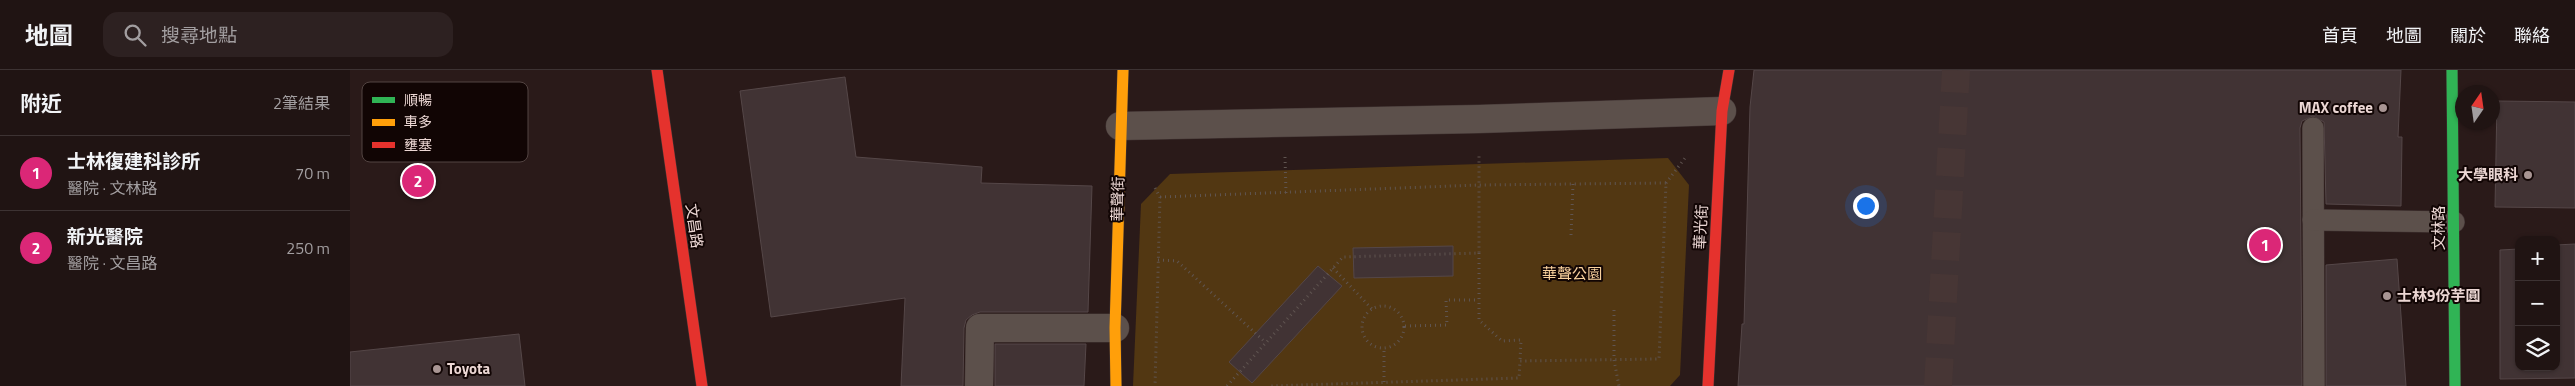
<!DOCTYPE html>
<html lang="zh-TW">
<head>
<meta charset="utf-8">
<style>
	:root { --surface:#201413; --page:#2d2121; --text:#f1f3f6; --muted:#a29ea0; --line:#3d3333; --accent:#db2777 }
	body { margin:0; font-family:"Titillium Web","Noto Sans TC",sans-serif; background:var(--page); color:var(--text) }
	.controls { position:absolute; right:15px; bottom:15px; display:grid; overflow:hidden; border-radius:10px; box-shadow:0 1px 4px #0004 }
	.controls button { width:45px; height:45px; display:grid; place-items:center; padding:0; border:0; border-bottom:1px solid var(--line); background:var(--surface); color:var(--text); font:25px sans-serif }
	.compass { position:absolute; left:2105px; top:15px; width:45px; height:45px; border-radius:50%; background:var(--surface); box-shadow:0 1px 4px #0004; rotate:13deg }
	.you { position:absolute; left:1515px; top:135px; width:18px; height:18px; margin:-12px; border:4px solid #fff; border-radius:50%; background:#1a73e8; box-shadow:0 0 0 8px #1a73e833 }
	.badge { display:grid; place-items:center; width:32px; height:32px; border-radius:50%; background:var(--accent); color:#fff; font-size:16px; font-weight:700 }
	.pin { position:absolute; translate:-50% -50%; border:2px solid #fff; box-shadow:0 1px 5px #0006 }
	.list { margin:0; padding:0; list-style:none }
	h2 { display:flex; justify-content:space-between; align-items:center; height:65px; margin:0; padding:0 20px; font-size:21px }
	h2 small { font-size:16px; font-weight:400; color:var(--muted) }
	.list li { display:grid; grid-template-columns:32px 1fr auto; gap:15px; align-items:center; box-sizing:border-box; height:75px; padding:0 20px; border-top:1px solid var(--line) }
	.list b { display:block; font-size:19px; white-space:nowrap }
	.list p { margin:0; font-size:16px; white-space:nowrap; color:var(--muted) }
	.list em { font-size:16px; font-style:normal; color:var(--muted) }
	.icon { flex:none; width:28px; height:28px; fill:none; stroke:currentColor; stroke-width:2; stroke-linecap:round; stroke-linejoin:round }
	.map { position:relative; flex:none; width:2225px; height:316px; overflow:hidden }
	header { display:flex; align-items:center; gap:30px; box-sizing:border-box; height:70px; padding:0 25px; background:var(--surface); border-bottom:1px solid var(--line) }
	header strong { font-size:24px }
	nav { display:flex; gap:28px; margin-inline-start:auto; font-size:18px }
	.search { width:350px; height:45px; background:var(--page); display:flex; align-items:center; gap:12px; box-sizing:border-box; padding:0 18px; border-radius:15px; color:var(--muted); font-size:19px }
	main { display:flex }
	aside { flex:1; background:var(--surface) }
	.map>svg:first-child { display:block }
	.green { fill:#523712 }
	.building { fill:#413334; stroke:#554748 }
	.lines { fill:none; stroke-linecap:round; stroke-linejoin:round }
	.street-tunnel { stroke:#473635; stroke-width:28; stroke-dasharray:28 14; stroke-linecap:butt }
	.lane-casing { stroke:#433635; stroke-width:22 }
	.street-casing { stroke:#433635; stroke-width:29 }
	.fast-casing { stroke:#433635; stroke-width:12 }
	.slow-casing { stroke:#433635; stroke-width:12 }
	.jam-casing { stroke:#433635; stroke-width:12 }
	.path { stroke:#605551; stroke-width:3; stroke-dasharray:1 4; stroke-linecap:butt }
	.lane { stroke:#5c504b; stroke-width:21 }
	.street { stroke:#5c504b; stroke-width:28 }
	.fast { stroke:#30b455; stroke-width:11 }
	.slow { stroke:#ff9f0a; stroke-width:11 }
	.jam { stroke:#e5322d; stroke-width:11 }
	.poi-dot { fill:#a89593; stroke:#110504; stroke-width:2 }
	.labels { text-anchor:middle; stroke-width:4; stroke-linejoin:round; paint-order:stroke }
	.poi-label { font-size:15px; font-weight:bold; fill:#ecd7d4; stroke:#110504; text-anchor:end }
	.street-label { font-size:15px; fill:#ecd7d4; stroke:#110504 }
	.park-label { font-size:15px; fill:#f8d09d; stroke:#110504 }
	.key { fill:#110504; stroke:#534442; stroke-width:1 }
	.key-label { font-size:14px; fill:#ecd7d4 }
</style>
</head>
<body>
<header>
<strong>地圖</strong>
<div class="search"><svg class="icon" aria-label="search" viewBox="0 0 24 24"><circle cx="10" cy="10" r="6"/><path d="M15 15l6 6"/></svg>搜尋地點</div>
<nav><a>首頁</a><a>地圖</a><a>關於</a><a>聯絡</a></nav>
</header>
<main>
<aside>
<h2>附近<small>2筆結果</small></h2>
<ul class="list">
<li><span class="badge">1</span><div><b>士林復建科診所</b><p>醫院 · 文林路</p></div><em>70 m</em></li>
<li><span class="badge">2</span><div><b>新光醫院</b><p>醫院 · 文昌路</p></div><em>250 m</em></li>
</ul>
</aside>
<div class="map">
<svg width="2225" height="316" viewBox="0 0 2225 316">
	<rect width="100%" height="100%" fill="#2a1a19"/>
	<!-- green -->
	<path class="green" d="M 1318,88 L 1339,115 L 1330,305 L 1320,316 L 783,316 L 791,134 L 820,104 Z"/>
	<!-- building -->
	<g class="building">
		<path d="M 1404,0 L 2051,0 L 2048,67 L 2052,67 L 2051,136 L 1976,134 L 1974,52 L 1963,46 L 1952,51 L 1950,58 L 1952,316 L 1388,316 L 1392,254 L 1394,254 L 1400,37 Z"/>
		<path d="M 495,7 L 506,87 L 632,97 L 631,113 L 742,116 L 738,242 L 630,242 L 622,245 L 616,250 L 614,258 L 613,316 L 551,316 L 555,228 L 421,247 L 390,21 Z"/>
		<path d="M 2147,31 L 2225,32 L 2225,138 L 2145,137 Z"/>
		<path d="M 2225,174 L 2225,308 L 2150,309 L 2150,180 L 2169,179 L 2169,297 L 2206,297 L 2206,175 Z"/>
		<path d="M 1103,176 L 1103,206 L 1004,208 L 1003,178 Z"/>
		<path d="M 2047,189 L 2056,316 L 1976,316 L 1976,195 Z"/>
		<path d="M 968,196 L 992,216 L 902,313 L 879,292 Z"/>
		<path d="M 169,264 L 175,316 L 0,316 L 0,282 Z"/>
		<path d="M 645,274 L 736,274 L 734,316 L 645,316 Z"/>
	</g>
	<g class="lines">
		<!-- street-tunnel -->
		<path class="street-tunnel" d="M 1588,316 L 1606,0"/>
		<defs>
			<g id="lane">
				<path d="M 1963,58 L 1964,316"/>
				<path d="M 1963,150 L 2104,152"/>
			</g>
			<g id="street">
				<path d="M 770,56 L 1129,49 L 1372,41"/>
				<path d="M 629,316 L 630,258 L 765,258"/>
			</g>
			<path id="fast" d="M 2102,0 L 2105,316"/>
			<path id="slow" d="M 766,316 L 765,258 L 773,0"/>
			<g id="jam">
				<path d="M 307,0 L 352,316"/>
				<path d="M 1358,316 L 1372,41 L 1379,0"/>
			</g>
		</defs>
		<!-- lane casing -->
		<use href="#lane" class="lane-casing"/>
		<!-- street casing -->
		<use href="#street" class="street-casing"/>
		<!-- fast casing -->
		<use href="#fast" class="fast-casing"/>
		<!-- slow casing -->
		<use href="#slow" class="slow-casing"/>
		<!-- jam casing -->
		<use href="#jam" class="jam-casing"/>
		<!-- path -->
		<g class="path">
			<path d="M 935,87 L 936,123"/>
			<path d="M 1316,113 L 1335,88"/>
			<path d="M 805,118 L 810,127 L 805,316"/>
			<path d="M 810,127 L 1129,115 L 1316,113 L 1309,289 L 1170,291 L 1169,308 L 921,316"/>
			<path d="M 1221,165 L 1223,114"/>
			<path d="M 1129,183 L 1129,250 L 1152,271 L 1171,270 L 1170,290"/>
			<path d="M 808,190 L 827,191 L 915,272"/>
			<path d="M 983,198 L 1022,239"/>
			<circle cx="1033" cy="257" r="21"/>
			<path d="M 1264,240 L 1264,290 L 1269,316"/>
			<path d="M 1055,256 L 1097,255 L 1096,230 L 1129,230"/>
			<path d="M 1034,312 L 1034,278"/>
			<path d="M 877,316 L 993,187 L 1129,183 L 1129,83"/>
		</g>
		<!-- lane -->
		<use href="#lane" class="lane"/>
		<!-- street -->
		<use href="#street" class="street"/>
		<!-- fast -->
		<use href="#fast" class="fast"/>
		<!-- slow -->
		<use href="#slow" class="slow"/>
		<!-- jam -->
		<use href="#jam" class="jam"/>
	</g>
	<!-- markers -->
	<g class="poi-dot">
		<circle cx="2033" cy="38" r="5"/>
		<circle cx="2178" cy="105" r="5"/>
		<circle cx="2037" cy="226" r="5"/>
		<circle cx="87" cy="299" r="5"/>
	</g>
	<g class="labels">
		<!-- poi labels -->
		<g class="poi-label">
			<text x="2023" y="43">MAX coffee</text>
			<text x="2168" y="110">大學眼科</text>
			<text x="2047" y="231" text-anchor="start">士林9份芋圓</text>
			<text x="97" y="304" text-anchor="start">Toyota</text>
		</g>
		<!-- street labels -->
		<g class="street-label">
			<text transform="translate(768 129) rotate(-89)" y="5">華聲街</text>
			<text transform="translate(344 156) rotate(82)" y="5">文昌路</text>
			<text transform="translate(1351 157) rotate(-87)" y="5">華光街</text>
			<text transform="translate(2089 158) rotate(-90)" y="5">文林路</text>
		</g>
		<!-- park labels -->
		<g class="park-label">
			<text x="1222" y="209">華聲公園</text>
		</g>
	</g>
	<!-- legend -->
	<rect x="12" y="12" width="166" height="80" rx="8" class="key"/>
	<rect x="22" y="27" width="23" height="6" fill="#30b455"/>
	<rect x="22" y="49" width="23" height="7" fill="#ff9f0a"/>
	<rect x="22" y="72" width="23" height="6" fill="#e5322d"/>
	<g class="key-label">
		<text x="54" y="35">順暢</text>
		<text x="54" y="57">車多</text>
		<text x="54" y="80">壅塞</text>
	</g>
</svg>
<div class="controls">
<button>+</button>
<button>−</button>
<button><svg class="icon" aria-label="layers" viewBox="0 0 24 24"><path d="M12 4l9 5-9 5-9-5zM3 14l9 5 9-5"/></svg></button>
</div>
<svg class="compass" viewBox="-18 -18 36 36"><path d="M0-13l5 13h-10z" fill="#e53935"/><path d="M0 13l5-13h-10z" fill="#a29ea0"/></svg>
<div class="you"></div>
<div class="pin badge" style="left:1915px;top:175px">1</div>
<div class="pin badge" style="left:68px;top:111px">2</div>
</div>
</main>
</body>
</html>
